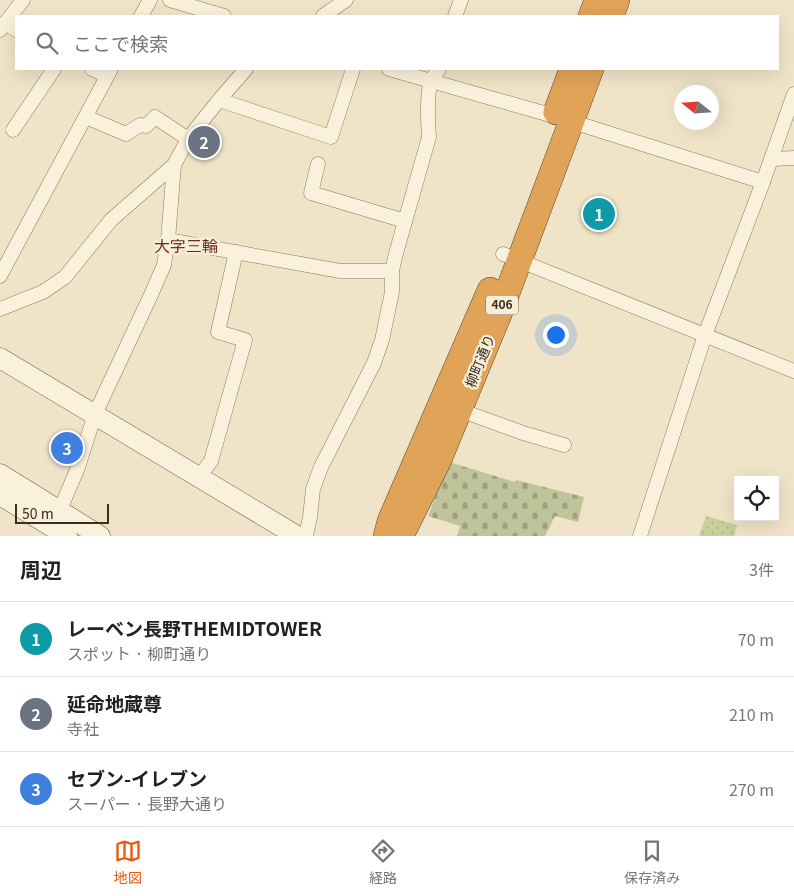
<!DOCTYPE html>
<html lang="ja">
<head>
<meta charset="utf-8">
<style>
	:root { --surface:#fff; --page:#f6f6f6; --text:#202124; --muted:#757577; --line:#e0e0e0; --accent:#ea580c }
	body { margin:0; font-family:Georgia,"Noto Sans JP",serif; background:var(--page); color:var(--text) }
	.controls { position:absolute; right:15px; bottom:15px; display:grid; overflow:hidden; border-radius:0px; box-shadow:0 5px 20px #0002 }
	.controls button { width:45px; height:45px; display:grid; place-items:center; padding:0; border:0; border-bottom:1px solid var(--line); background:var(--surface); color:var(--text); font:25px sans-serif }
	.compass { position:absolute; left:674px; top:85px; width:45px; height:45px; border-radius:50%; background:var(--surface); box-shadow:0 5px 20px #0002; rotate:287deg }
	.scale { position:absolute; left:15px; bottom:12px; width:94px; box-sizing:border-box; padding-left:5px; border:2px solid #3d2e20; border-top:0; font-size:14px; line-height:18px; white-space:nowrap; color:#3d2e20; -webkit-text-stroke:4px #f7eed8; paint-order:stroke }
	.you { position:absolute; left:555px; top:334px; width:18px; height:18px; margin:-12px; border:4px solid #fff; border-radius:50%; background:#1a73e8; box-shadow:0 0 0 8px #1a73e833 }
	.badge { display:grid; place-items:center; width:32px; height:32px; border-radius:50%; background:var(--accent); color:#fff; font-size:16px; font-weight:700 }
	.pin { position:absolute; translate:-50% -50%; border:2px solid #fff; box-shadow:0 1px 5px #0006 }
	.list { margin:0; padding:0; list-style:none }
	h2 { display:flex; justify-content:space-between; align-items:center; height:65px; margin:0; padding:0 20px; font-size:21px }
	h2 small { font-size:16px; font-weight:400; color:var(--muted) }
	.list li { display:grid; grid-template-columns:32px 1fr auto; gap:15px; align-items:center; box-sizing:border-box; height:75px; padding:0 20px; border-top:1px solid var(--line) }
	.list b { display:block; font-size:19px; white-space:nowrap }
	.list p { margin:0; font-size:16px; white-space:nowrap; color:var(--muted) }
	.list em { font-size:16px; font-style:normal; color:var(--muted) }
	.icon { flex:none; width:28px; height:28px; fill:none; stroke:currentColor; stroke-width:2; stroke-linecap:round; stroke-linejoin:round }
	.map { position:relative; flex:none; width:794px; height:536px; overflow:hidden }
	.search { position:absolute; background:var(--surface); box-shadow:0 5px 20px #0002; left:15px; right:15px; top:15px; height:55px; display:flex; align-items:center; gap:12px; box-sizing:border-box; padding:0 18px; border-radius:0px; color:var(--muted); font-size:19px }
	.sheet { height:290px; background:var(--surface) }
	nav { display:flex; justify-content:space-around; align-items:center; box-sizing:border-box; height:70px; border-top:1px solid var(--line); background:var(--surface); font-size:14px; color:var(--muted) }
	nav a { display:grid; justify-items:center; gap:2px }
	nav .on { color:var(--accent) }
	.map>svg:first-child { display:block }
	.cemetery { fill:url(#cemetery-stones) }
	.park { fill:url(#park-dots) }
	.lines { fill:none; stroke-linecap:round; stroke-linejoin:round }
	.street-casing { stroke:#8d765c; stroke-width:15 }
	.secondary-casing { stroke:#6f573f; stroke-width:21 }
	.highway-casing { stroke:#5b4430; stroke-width:26 }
	.street { stroke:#faf1dc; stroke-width:14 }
	.secondary { stroke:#faf1dc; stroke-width:20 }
	.highway { stroke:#e0a458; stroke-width:25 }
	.labels { text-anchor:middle; stroke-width:4.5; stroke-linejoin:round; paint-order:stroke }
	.shield { fill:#f7eed8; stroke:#756857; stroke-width:1 }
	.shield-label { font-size:12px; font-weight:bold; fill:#3d2e20 }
	.street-label { font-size:14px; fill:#3d2e20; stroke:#f7eed8 }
	.quarter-label { font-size:16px; fill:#6b2e1e; stroke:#f7eed8 }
</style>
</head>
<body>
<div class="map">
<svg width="794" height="536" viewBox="0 0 794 536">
	<defs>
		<pattern id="cemetery-stones" width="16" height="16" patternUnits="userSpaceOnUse" patternTransform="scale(1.25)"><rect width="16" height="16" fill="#bfc49a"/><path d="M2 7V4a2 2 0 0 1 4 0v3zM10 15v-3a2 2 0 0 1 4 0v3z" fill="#9ca07d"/></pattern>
		<pattern id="park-dots" width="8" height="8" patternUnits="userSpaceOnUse" patternTransform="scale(1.25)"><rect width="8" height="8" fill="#c9cf9b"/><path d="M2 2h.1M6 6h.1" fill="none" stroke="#aeb285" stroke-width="1.8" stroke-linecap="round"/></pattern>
	</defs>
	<rect width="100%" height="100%" fill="#f0e4c8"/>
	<!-- cemetery -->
	<path class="cemetery" d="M 449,462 L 515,482 L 516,480 L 584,497 L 578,522 L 555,516 L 545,536 L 457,536 L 460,526 L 428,516 Z"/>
	<!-- park -->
	<path class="park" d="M 706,516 L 737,525 L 734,536 L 699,536 Z"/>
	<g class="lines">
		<defs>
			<g id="street">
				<path d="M 170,0 L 224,16"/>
				<path d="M 141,16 L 150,0"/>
				<path d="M 323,16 L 346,0"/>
				<path d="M 455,16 L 461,0"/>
				<path d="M 5,23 L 16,30"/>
				<path d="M 0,30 L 23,0"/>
				<path d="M 92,69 L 107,76"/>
				<path d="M 389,69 L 554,116 L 763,182"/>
				<path d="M 219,100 L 331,137 L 353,69"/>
				<path d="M 86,117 L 126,134 L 140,125 L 146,126 L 155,117 L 188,139"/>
				<path d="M 13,130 L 54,69"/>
				<path d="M 771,159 L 794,158"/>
				<path d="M 318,164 L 311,193 L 405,221"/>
				<path d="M 168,240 L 340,271 L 392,271"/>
				<path d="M 503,254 L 794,371"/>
				<path d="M 0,276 L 111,69"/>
				<path d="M 0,309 L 43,292 L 65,277 L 111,220 L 174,165 L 188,139 L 219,100 L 246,69"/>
				<path d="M 454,408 L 523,433 L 564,445"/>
				<path d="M 199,477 L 211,461 L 245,340 L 218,332 L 236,252"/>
				<path d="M 56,519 L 77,470 L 95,414 L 150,297 L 164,265 L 168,240 L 174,165"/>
				<path d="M 306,536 L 310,517 L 313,489 L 321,467 L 374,363 L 382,340 L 392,292 L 392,271 L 395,257 L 429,137 C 428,123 426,92 432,79 C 434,76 437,72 439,69"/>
				<path d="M 640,536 L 705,335 L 763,182 L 794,94"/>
			</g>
			<g id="secondary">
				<path d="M 0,358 L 297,536"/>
				<path d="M 0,474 L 100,536"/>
				<path d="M 0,495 L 67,536"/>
			</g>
			<g id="highway">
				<path d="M 591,16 L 597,0"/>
				<path d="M 611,16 L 617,0"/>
				<path d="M 556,112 L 572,69"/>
				<path d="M 386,536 L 390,521 L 490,290"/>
				<path d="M 401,536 L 438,462 L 500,312 L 591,69"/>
			</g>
		</defs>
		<!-- street casing -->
		<use href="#street" class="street-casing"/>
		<!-- secondary casing -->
		<use href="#secondary" class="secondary-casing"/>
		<!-- highway casing -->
		<use href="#highway" class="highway-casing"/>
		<!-- street -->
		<use href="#street" class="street"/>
		<!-- secondary -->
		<use href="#secondary" class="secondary"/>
		<!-- highway -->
		<use href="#highway" class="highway"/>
	</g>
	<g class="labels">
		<!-- shield labels -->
		<rect class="shield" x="486" y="295.5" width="32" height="19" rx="4"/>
		<g class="shield-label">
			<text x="502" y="309">406</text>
		</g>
		<!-- street labels -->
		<g class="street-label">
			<text transform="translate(480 361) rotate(-68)" y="5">柳町通り</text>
		</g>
		<!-- quarter labels -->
		<g class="quarter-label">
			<text x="186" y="252">大字三輪</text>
		</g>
	</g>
</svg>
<div class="controls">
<button><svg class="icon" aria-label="locate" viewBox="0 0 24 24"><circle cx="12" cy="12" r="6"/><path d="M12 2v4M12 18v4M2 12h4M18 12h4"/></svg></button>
</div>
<svg class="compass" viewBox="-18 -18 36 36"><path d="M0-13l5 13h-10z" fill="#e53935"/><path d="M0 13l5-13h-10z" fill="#757577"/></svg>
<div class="scale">50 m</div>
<div class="you"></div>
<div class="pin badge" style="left:599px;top:214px;background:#0f9aa8">1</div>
<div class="pin badge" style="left:204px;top:142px;background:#6b7280">2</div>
<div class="pin badge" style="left:67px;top:448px;background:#3f7fe0">3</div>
<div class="search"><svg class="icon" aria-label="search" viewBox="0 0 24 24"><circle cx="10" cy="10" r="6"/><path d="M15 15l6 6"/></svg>ここで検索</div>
</div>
<section class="sheet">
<h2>周辺<small>3件</small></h2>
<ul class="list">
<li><span class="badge" style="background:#0f9aa8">1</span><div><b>レーベン長野THEMIDTOWER</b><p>スポット · 柳町通り</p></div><em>70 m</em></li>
<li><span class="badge" style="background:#6b7280">2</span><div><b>延命地蔵尊</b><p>寺社</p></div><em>210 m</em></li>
<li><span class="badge" style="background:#3f7fe0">3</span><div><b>セブン-イレブン</b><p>スーパー · 長野大通り</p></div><em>270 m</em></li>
</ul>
</section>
<nav>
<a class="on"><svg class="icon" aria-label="map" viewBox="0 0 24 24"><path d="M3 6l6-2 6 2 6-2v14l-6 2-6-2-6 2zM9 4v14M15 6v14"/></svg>地図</a>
<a><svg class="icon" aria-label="directions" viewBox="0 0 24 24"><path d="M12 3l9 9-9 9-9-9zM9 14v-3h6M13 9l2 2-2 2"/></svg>経路</a>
<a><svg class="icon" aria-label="saved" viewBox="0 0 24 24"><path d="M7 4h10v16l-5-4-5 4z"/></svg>保存済み</a>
</nav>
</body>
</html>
